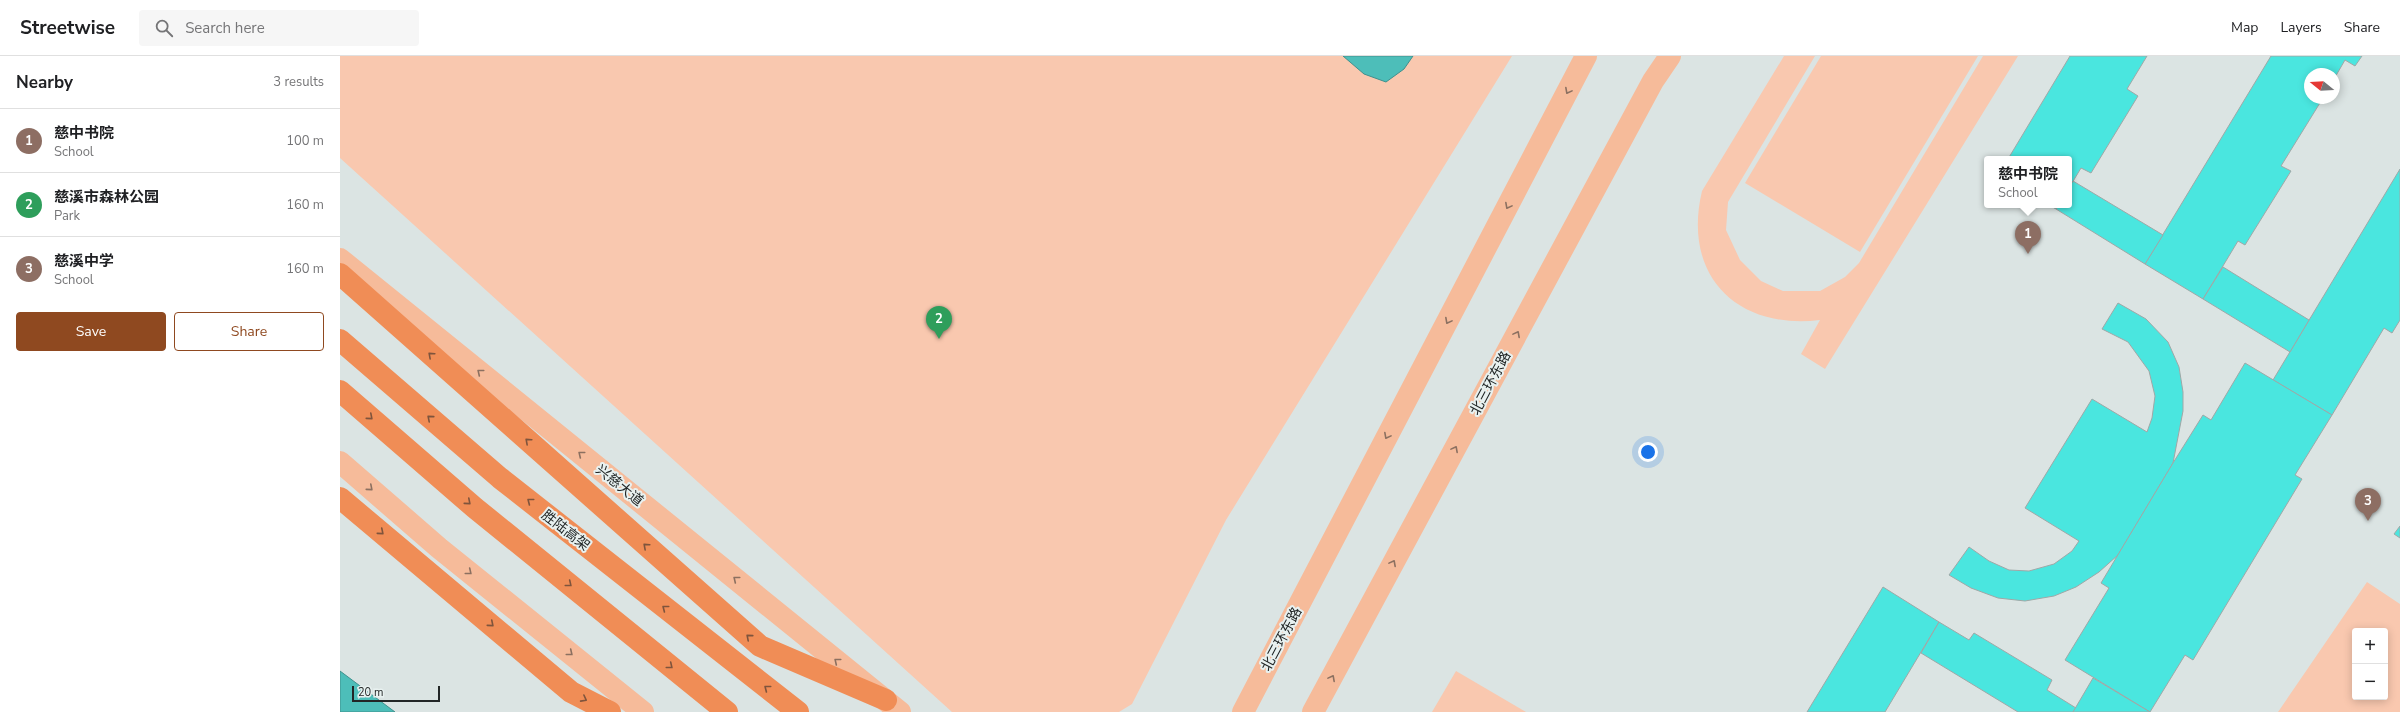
<!DOCTYPE html>
<html lang="en">
<head>
<meta charset="utf-8">
<style>
	:root { --surface:#fff; --page:#f6f6f6; --text:#202124; --muted:#757577; --line:#e0e0e0; --accent:#8f4920 }
	body { margin:0; font-family:"Nunito Sans","Noto Sans SC",sans-serif; background:var(--page); color:var(--text) }
	.controls { position:absolute; right:12px; bottom:12px; display:grid; overflow:hidden; border-radius:4px; box-shadow:0 2px 10px #0003 }
	.controls button { width:36px; height:36px; display:grid; place-items:center; padding:0; border:0; border-bottom:1px solid var(--line); background:var(--surface); color:var(--text); font:20px sans-serif }
	.compass { position:absolute; left:1964px; top:12px; width:36px; height:36px; border-radius:50%; background:var(--surface); box-shadow:0 2px 10px #0003; rotate:288deg }
	.scale { position:absolute; left:12px; bottom:10px; width:88px; box-sizing:border-box; padding-left:4px; border:2px solid #222626; border-top:0; font-size:11px; line-height:14px; white-space:nowrap; color:#222626; -webkit-text-stroke:3px #e8f1f0; paint-order:stroke }
	.you { position:absolute; left:1308px; top:396px; width:14px; height:14px; margin:-10px; border:3px solid #fff; border-radius:50%; background:#1a73e8; box-shadow:0 0 0 6px #1a73e833 }
	.badge { display:grid; place-items:center; width:26px; height:26px; border-radius:50%; background:var(--accent); color:#fff; font-size:13px; font-weight:700 }
	.pin { position:absolute; translate:-50% -33px; filter:drop-shadow(0 1px 2px #0008) }
	.pin::after { content:''; position:absolute; top:21px; width:14px; height:12px; background:inherit; clip-path:polygon(0 0,100% 0,50% 100%) }
	.popup { position:absolute; left:1644px; top:100px; width:88px; height:52px; box-sizing:border-box; display:grid; place-content:center; border-radius:4px; background:var(--surface); filter:drop-shadow(0 1px 3px #0005); font-size:13px; white-space:nowrap; color:var(--muted) }
	.popup b { font-size:15px; color:var(--text) }
	.popup::after { content:''; position:absolute; left:50%; top:100%; margin-left:-8px; border:8px solid transparent; border-top-color:var(--surface) }
	.list { margin:0; padding:0; list-style:none }
	h2 { display:flex; justify-content:space-between; align-items:center; height:52px; margin:0; padding:0 16px; font-size:17px }
	h2 small { font-size:13px; font-weight:400; color:var(--muted) }
	.list li { display:grid; grid-template-columns:26px 1fr auto; gap:12px; align-items:center; box-sizing:border-box; height:64px; padding:0 16px; border-top:1px solid var(--line) }
	.list b { display:block; font-size:15px; white-space:nowrap }
	.list p { margin:0; font-size:13px; white-space:nowrap; color:var(--muted) }
	.list em { font-size:13px; font-style:normal; color:var(--muted) }
	.actions { display:flex; gap:8px; padding:12px 16px }
	.actions a { flex:1; padding:9px 0; border:1px solid var(--accent); border-radius:4px; text-align:center; font-size:14px; color:var(--accent) }
	.actions .main { background:var(--accent); color:#fff }
	.icon { flex:none; width:22px; height:22px; fill:none; stroke:currentColor; stroke-width:2; stroke-linecap:round; stroke-linejoin:round }
	.map { position:relative; flex:none; width:2060px; height:656px; overflow:hidden }
	header { display:flex; align-items:center; gap:24px; box-sizing:border-box; height:56px; padding:0 20px; background:var(--surface); border-bottom:1px solid var(--line) }
	header strong { font-size:19px }
	nav { display:flex; gap:22px; margin-inline-start:auto; font-size:14px }
	.search { width:280px; height:36px; background:var(--page); display:flex; align-items:center; gap:10px; box-sizing:border-box; padding:0 14px; border-radius:4px; color:var(--muted); font-size:15px }
	main { display:flex }
	aside { flex:1; background:var(--surface) }
	.map>svg:first-child { display:block }
	.green { fill:#f9c8af; fill-rule:evenodd }
	.water { fill:#4dbeb9; stroke:#40908d }
	.building { fill:#4ae6df; stroke:#9fa8a7 }
	.lines { fill:none; stroke-linecap:round; stroke-linejoin:round }
	.major { stroke:#f6bb9a; stroke-width:22 }
	.highway { stroke:#f08d56; stroke-width:22 }
	.oneway { stroke:#8c7060 }
	.oneway2 { stroke:#7f543c }
	.labels { text-anchor:middle; stroke-width:4; stroke-linejoin:round; paint-order:stroke }
	.street-label { font-size:14px; fill:#222626; stroke:#e8f1f0 }
</style>
</head>
<body>
<header>
<strong>Streetwise</strong>
<div class="search"><svg class="icon" aria-label="search" viewBox="0 0 24 24"><circle cx="10" cy="10" r="6"/><path d="M15 15l6 6"/></svg>Search here</div>
<nav><a>Map</a><a>Layers</a><a>Share</a></nav>
</header>
<main>
<aside>
<h2>Nearby<small>3 results</small></h2>
<ul class="list">
<li><span class="badge" style="background:#8d6e63">1</span><div><b>慈中书院</b><p>School</p></div><em>100 m</em></li>
<li><span class="badge" style="background:#2e9e5b">2</span><div><b>慈溪市森林公园</b><p>Park</p></div><em>160 m</em></li>
<li><span class="badge" style="background:#8d6e63">3</span><div><b>慈溪中学</b><p>School</p></div><em>160 m</em></li>
</ul>
<div class="actions"><a class="main">Save</a><a>Share</a></div>
</aside>
<div class="map">
<svg width="2060" height="656" viewBox="0 0 2060 656">
	<rect width="100%" height="100%" fill="#dbe4e3"/>
	<!-- green -->
	<g class="green">
		<path d="M 0,0 L 1172,0 L 886,464 L 792,648 L 779,656 L 612,656 L 0,102 Z"/>
		<path d="M 1444,0 L 1475,0 L 1388,146 L 1386,174 L 1400,204 L 1421,225 L 1443,235 L 1480,235 L 1505,221 L 1519,207 L 1643,0 L 1678,0 L 1485,313 L 1461,298 L 1480,264 C 1396,274 1342,219 1362,135 Z"/>
		<path d="M 1481,0 L 1638,0 L 1520,196 L 1405,127 Z"/>
		<path d="M 2027,526 L 2060,548 L 2060,656 L 1938,656 ZM 2015,575 L 2045,575 L 2045,641 L 2015,641 Z"/>
		<path d="M 1116,615 L 1186,656 L 1092,656 Z"/>
	</g>
	<!-- water -->
	<g class="water">
		<path d="M 1003,0 L 1073,0 L 1064,13 L 1046,26 L 1024,18 Z"/>
		<path d="M 0,615 L 55,656 L 0,656 Z"/>
	</g>
	<!-- building -->
	<g class="building">
		<path d="M 1730,0 L 1807,0 L 1787,33 L 1798,40 L 1751,117 L 1741,112 L 1729,132 L 1729,103 L 1668,103 Z"/>
		<path d="M 1931,0 L 2022,0 L 2015,10 L 2005,4 L 1994,23 L 1994,18 L 1970,18 L 1970,42 L 1983,42 L 1941,110 L 1951,115 L 1905,189 L 1898,185 L 1863,243 L 1805,208 Z"/>
		<path d="M 2060,113 L 2060,264 L 2052,277 L 2044,272 L 1992,359 L 1933,324 Z"/>
		<path d="M 1733,125 L 1823,179 L 1805,208 L 1716,153 L 1719,149 L 1729,149 L 1729,132 Z"/>
		<path d="M 1709,149 L 1719,149 L 1716,153 Z"/>
		<path d="M 1883,211 L 1969,264 L 1950,296 L 1863,243 Z"/>
		<path d="M 1778,247 L 1806,263 L 1828,286 L 1839,311 L 1843,336 L 1843,355 L 1833,407 L 1778,499 L 1759,516 L 1736,531 L 1714,540 L 1685,545 L 1658,542 L 1631,532 L 1609,519 L 1629,491 L 1649,505 L 1669,514 L 1689,515 L 1714,508 L 1732,495 L 1739,485 L 1685,452 L 1752,343 L 1807,376 L 1812,362 L 1815,340 L 1809,315 L 1788,286 L 1762,273 Z"/>
		<path d="M 1905,307 L 1992,359 L 1955,419 L 1962,423 L 1853,604 L 1845,599 L 1810,656 L 1725,604 L 1769,532 L 1761,527 L 1833,407 L 1863,359 L 1871,364 Z"/>
		<path d="M 2060,470 L 2060,482 L 2054,478 Z"/>
		<path d="M 1543,531 L 1599,566 L 1545,656 L 1467,656 Z"/>
		<path d="M 1599,566 L 1629,584 L 1634,577 L 1712,624 L 1707,634 L 1736,652 L 1733,656 L 1678,656 L 1581,597 Z"/>
		<path d="M 1753,622 L 1810,656 L 1733,656 Z"/>
	</g>
	<g class="lines">
		<!-- major -->
		<g class="major">
			<path d="M 0,203 L 560,656"/>
			<path d="M 0,406 L 99,492 L 303,656"/>
			<path d="M 903,656 L 1246,0"/>
			<path d="M 973,656 L 1313,25 L 1330,0"/>
		</g>
		<!-- highway -->
		<g class="highway">
			<path d="M 0,218 L 420,590 L 546,644"/>
			<path d="M 0,284 L 160,422 L 458,656"/>
			<path d="M 0,335 L 135,452 L 387,656"/>
			<path d="M 0,442 L 231,636 L 270,656"/>
		</g>
	</g>
	<!-- one-way arrows -->
	<defs><path id="oneway-chevron" d="M-2-3.5L2.5 0L-2 3.5" fill="none" stroke-width="1.6" stroke-linecap="round" stroke-linejoin="round"/></defs>
	<g class="oneway">
		<use href="#oneway-chevron" transform="translate(1228 35) rotate(118)"/>
		<use href="#oneway-chevron" transform="translate(1168 150) rotate(118)"/>
		<use href="#oneway-chevron" transform="translate(1108 265) rotate(118)"/>
		<use href="#oneway-chevron" transform="translate(1177 278) rotate(-62)"/>
		<use href="#oneway-chevron" transform="translate(140 316) rotate(-141)"/>
		<use href="#oneway-chevron" transform="translate(1047 380) rotate(118)"/>
		<use href="#oneway-chevron" transform="translate(1115 393) rotate(-62)"/>
		<use href="#oneway-chevron" transform="translate(241 398) rotate(-141)"/>
		<use href="#oneway-chevron" transform="translate(30 432) rotate(41)"/>
		<use href="#oneway-chevron" transform="translate(1053 507) rotate(-62)"/>
		<use href="#oneway-chevron" transform="translate(129 516) rotate(39)"/>
		<use href="#oneway-chevron" transform="translate(396 523) rotate(-141)"/>
		<use href="#oneway-chevron" transform="translate(230 597) rotate(39)"/>
		<use href="#oneway-chevron" transform="translate(497 605) rotate(-141)"/>
		<use href="#oneway-chevron" transform="translate(992 622) rotate(-62)"/>
	</g>
	<g class="oneway2">
		<use href="#oneway-chevron" transform="translate(91 299) rotate(-138)"/>
		<use href="#oneway-chevron" transform="translate(30 361) rotate(41)"/>
		<use href="#oneway-chevron" transform="translate(90 362) rotate(-139)"/>
		<use href="#oneway-chevron" transform="translate(188 385) rotate(-138)"/>
		<use href="#oneway-chevron" transform="translate(190 445) rotate(-142)"/>
		<use href="#oneway-chevron" transform="translate(128 446) rotate(41)"/>
		<use href="#oneway-chevron" transform="translate(41 476) rotate(40)"/>
		<use href="#oneway-chevron" transform="translate(306 490) rotate(-138)"/>
		<use href="#oneway-chevron" transform="translate(229 528) rotate(39)"/>
		<use href="#oneway-chevron" transform="translate(325 552) rotate(-142)"/>
		<use href="#oneway-chevron" transform="translate(151 568) rotate(40)"/>
		<use href="#oneway-chevron" transform="translate(409 581) rotate(-139)"/>
		<use href="#oneway-chevron" transform="translate(330 610) rotate(39)"/>
		<use href="#oneway-chevron" transform="translate(427 632) rotate(-142)"/>
		<use href="#oneway-chevron" transform="translate(244 643) rotate(28)"/>
	</g>
	<g class="labels">
		<!-- street labels -->
		<g class="street-label">
			<text transform="translate(1150 327) rotate(-62)" y="5">北三环东路</text>
			<text transform="translate(280 429) rotate(39)" y="5">兴慈大道</text>
			<text transform="translate(226 474) rotate(38)" y="5">胜陆高架</text>
			<text transform="translate(941 583) rotate(-62)" y="5">北三环东路</text>
		</g>
	</g>
</svg>
<div class="controls">
<button>+</button>
<button>−</button>
</div>
<svg class="compass" viewBox="-18 -18 36 36"><path d="M0-13l5 13h-10z" fill="#e53935"/><path d="M0 13l5-13h-10z" fill="#757577"/></svg>
<div class="scale">20 m</div>
<div class="you"></div>
<div class="pin badge" style="left:1688px;top:198px;background:#8d6e63">1</div>
<div class="popup"><b>慈中书院</b>School</div>
<div class="pin badge" style="left:599px;top:283px;background:#2e9e5b">2</div>
<div class="pin badge" style="left:2028px;top:465px;background:#8d6e63">3</div>
</div>
</main>
</body>
</html>
